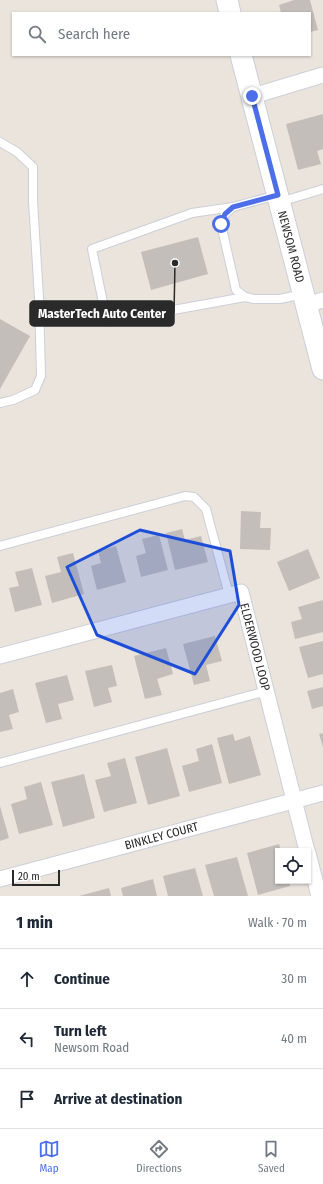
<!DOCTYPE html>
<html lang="en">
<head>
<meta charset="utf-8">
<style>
	:root { --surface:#fff; --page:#f6f6f7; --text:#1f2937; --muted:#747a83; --line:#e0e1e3; --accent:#4c6ee9 }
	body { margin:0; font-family:"Fira Sans Condensed",sans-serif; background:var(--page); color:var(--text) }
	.controls { position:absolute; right:12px; bottom:12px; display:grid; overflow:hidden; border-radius:0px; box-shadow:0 1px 3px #0004 }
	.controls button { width:36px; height:36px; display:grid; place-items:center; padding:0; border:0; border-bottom:1px solid var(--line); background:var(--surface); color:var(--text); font:20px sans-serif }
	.scale { position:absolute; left:12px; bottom:10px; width:48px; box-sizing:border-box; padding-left:4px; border:2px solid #2a2a2a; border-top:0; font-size:11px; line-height:14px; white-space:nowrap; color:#2a2a2a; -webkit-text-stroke:3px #fff; paint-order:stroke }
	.stop { position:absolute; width:12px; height:12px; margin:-9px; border:3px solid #4c6ee9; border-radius:50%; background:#fff }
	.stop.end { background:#4c6ee9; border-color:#fff; box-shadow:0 1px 4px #0008 }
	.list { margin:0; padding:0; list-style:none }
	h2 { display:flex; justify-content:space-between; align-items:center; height:52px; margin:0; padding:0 16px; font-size:17px }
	h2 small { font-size:13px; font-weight:400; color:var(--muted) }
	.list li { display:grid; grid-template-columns:26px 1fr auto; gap:12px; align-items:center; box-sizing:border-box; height:60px; padding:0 16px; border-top:1px solid var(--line) }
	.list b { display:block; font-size:15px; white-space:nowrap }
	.list p { margin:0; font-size:13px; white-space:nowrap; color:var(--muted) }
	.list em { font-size:13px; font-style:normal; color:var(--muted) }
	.icon { flex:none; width:22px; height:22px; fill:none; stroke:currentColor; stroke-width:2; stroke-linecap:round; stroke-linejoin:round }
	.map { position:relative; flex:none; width:323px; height:896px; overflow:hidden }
	.search { position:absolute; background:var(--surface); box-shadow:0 1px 3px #0004; left:12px; right:12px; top:12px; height:44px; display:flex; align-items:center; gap:10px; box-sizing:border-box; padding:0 14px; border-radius:0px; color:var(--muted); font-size:15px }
	.sheet { height:232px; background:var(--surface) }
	nav { display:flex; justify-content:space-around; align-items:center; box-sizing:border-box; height:56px; border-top:1px solid var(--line); background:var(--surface); font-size:11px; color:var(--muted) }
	nav a { display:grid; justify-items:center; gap:2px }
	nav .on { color:var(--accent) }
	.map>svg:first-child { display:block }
	.building { fill:#c3beb9 }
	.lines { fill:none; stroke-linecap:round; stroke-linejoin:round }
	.lane-casing { stroke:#cbcfda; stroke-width:10 }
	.street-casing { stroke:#cbcfda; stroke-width:17 }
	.secondary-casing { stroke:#cbcfda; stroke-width:23 }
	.lane { stroke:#fff; stroke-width:8 }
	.street { stroke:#fff; stroke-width:15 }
	.secondary { stroke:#fff; stroke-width:21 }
	.route { stroke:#4c6ee9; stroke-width:5 }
	.marked { fill:#1d4ed8; fill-opacity:0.2; stroke:#1d4ed8; stroke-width:3; stroke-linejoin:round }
	.labels { text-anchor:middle; stroke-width:4; stroke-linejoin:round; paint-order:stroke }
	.street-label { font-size:12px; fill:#2a2a2a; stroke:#fff }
	.leader { fill:none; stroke:#2a2a2a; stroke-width:1.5 }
	.callout-dot { fill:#2a2a2a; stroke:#fff; stroke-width:1.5 }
	.callout { fill:#2a2a2a; stroke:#2a2a2a; stroke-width:1.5 }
	.callout-label { font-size:13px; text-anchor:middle; font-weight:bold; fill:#fff }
</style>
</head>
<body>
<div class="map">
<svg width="323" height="896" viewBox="0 0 323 896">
	<rect width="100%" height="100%" fill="#ebe4dd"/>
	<!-- building -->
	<g class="building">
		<path d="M 294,0 L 310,0 L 318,30 L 310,32 L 310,13 L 281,13 L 279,5 Z"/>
		<path d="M 323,114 L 323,149 L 317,151 L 321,164 L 298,170 L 286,124 Z"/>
		<path d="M 198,237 L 208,274 L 151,290 L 141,252 Z"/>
		<path d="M 0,319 L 30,336 L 0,389 Z"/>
		<path d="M 241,511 L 261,512 L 260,528 L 271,528 L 270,550 L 240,549 Z"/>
		<path d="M 182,529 L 185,540 L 201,536 L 208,562 L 175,570 L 166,533 Z"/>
		<path d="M 159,535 L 168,570 L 141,577 L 136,556 L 146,553 L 142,539 Z"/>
		<path d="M 116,546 L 126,582 L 97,590 L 91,566 L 101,563 L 98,551 Z"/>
		<path d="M 308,549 L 320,578 L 289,591 L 277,562 Z"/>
		<path d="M 73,553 L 84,594 L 52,603 L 45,576 L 61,572 L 57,557 Z"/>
		<path d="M 32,568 L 42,605 L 15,612 L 9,588 L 19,586 L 15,572 Z"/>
		<path d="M 323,600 L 323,632 L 295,639 L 291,622 L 302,619 L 298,607 Z"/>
		<path d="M 215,636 L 222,661 L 206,665 L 210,681 L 194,685 L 183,644 Z"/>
		<path d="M 323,641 L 323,674 L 308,678 L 299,647 Z"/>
		<path d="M 166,648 L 173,674 L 157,679 L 162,695 L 145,699 L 134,656 Z"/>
		<path d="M 112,665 L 117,686 L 108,688 L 112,702 L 94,707 L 85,671 Z"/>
		<path d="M 67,675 L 74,700 L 58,704 L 62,719 L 46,723 L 35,683 Z"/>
		<path d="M 323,687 L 323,706 L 312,709 L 307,691 Z"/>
		<path d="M 13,689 L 19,712 L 9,715 L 13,729 L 0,732 L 0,693 Z"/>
		<path d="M 323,733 L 323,747 L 319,734 Z"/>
		<path d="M 233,734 L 235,741 L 250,736 L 261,775 L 229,784 L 217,738 Z"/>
		<path d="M 212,744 L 222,783 L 189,792 L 182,766 L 199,761 L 196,749 Z"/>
		<path d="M 167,748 L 180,796 L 148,805 L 135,757 Z"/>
		<path d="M 125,758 L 137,803 L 104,812 L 95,780 L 111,776 L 107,763 Z"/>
		<path d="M 84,774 L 95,818 L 63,827 L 51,782 Z"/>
		<path d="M 41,782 L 53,825 L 19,834 L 11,804 L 27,799 L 24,787 Z"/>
		<path d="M 0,806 L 9,838 L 0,841 Z"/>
		<path d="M 279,844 L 281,851 L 278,851 L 278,881 L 289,881 L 290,886 L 258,895 L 247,853 Z"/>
		<path d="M 237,857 L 248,896 L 214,896 L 205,865 Z"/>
		<path d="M 195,868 L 203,896 L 168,896 L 163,876 Z"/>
		<path d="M 153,879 L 157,896 L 123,896 L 121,888 Z"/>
		<path d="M 109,888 L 111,896 L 79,896 Z"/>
	</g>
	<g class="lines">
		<defs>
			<g id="lane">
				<path d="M 0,142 L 17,152 L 33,167 L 33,201 L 39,298 L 41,376 L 35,390 L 13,400 L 0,403"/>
				<path d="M 277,195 L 233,207 L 225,214 L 221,224 L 236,290 L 245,297 L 254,299 L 280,299 L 303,294"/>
				<path d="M 280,202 L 323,189"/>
				<path d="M 233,207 L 192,213 L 92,249 L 107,322 L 245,297"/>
				<path d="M 0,546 L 185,496 L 194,497 L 206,509 L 229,595"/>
				<path d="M 0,763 L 267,691"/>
			</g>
			<g id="street">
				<path d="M 253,96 L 323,75"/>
				<path d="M 307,305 L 323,300"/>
				<path id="s1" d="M 0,656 L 241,592 L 307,851"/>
				<path d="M 308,853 L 319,896"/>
				<path id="s2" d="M 0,879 L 323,793"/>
			</g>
			<g id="secondary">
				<path d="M 227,0 L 230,13"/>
				<path id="s3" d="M 241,55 L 323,369"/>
			</g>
		</defs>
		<!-- lane casing -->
		<use href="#lane" class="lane-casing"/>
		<!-- street casing -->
		<use href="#street" class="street-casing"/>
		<!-- secondary casing -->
		<use href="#secondary" class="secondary-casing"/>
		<!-- lane -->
		<use href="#lane" class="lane"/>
		<!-- street -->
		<use href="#street" class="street"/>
		<!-- secondary -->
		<use href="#secondary" class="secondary"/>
	</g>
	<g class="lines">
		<!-- route -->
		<path class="route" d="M 221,224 L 225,214 L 233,207 L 278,195 L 252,96"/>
	</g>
	<!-- marked area -->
	<path class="marked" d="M 140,530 L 230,551 L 239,605 L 195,674 L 97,635 L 67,567 Z"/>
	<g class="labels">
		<!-- street labels -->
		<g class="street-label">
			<text dy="4" stroke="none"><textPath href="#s3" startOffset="198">NEWSOM ROAD</textPath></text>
			<text dy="4" stroke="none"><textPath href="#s1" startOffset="306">ELDERWOOD LOOP</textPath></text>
			<text dy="4" stroke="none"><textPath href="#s2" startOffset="167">BINKLEY COURT</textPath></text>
		</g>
	</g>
	<!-- callouts -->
	<path class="leader" d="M175 263L174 313"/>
	<circle class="callout-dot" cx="175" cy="263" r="4"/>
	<rect class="callout" x="30" y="301" width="144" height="25" rx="4"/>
	<g class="callout-label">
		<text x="102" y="318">MasterTech Auto Center</text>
	</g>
</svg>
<div class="controls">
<button><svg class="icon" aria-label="locate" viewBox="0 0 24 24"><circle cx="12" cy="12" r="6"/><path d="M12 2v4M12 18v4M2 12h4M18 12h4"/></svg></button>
</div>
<div class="scale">20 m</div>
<div class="stop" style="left:221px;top:224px"></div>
<div class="stop end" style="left:252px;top:96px"></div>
<div class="search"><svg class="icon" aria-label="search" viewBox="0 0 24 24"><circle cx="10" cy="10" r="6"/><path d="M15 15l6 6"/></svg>Search here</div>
</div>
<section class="sheet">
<h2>1 min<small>Walk · 70 m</small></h2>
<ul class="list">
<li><svg class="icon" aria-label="ahead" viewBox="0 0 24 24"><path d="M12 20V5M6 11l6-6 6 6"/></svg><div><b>Continue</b></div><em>30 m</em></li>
<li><svg class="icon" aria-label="left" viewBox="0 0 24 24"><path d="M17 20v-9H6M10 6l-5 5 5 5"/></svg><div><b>Turn left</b><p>Newsom Road</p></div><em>40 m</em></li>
<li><svg class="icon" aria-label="arrive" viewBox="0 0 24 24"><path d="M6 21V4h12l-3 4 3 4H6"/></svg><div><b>Arrive at destination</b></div></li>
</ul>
</section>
<nav>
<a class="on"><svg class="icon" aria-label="map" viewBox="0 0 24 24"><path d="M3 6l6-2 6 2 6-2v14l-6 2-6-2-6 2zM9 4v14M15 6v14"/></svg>Map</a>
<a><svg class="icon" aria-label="directions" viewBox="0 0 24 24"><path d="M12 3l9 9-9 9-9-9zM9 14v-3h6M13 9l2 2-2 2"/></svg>Directions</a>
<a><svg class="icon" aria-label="saved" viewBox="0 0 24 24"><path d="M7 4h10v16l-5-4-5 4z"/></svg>Saved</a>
</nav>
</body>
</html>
